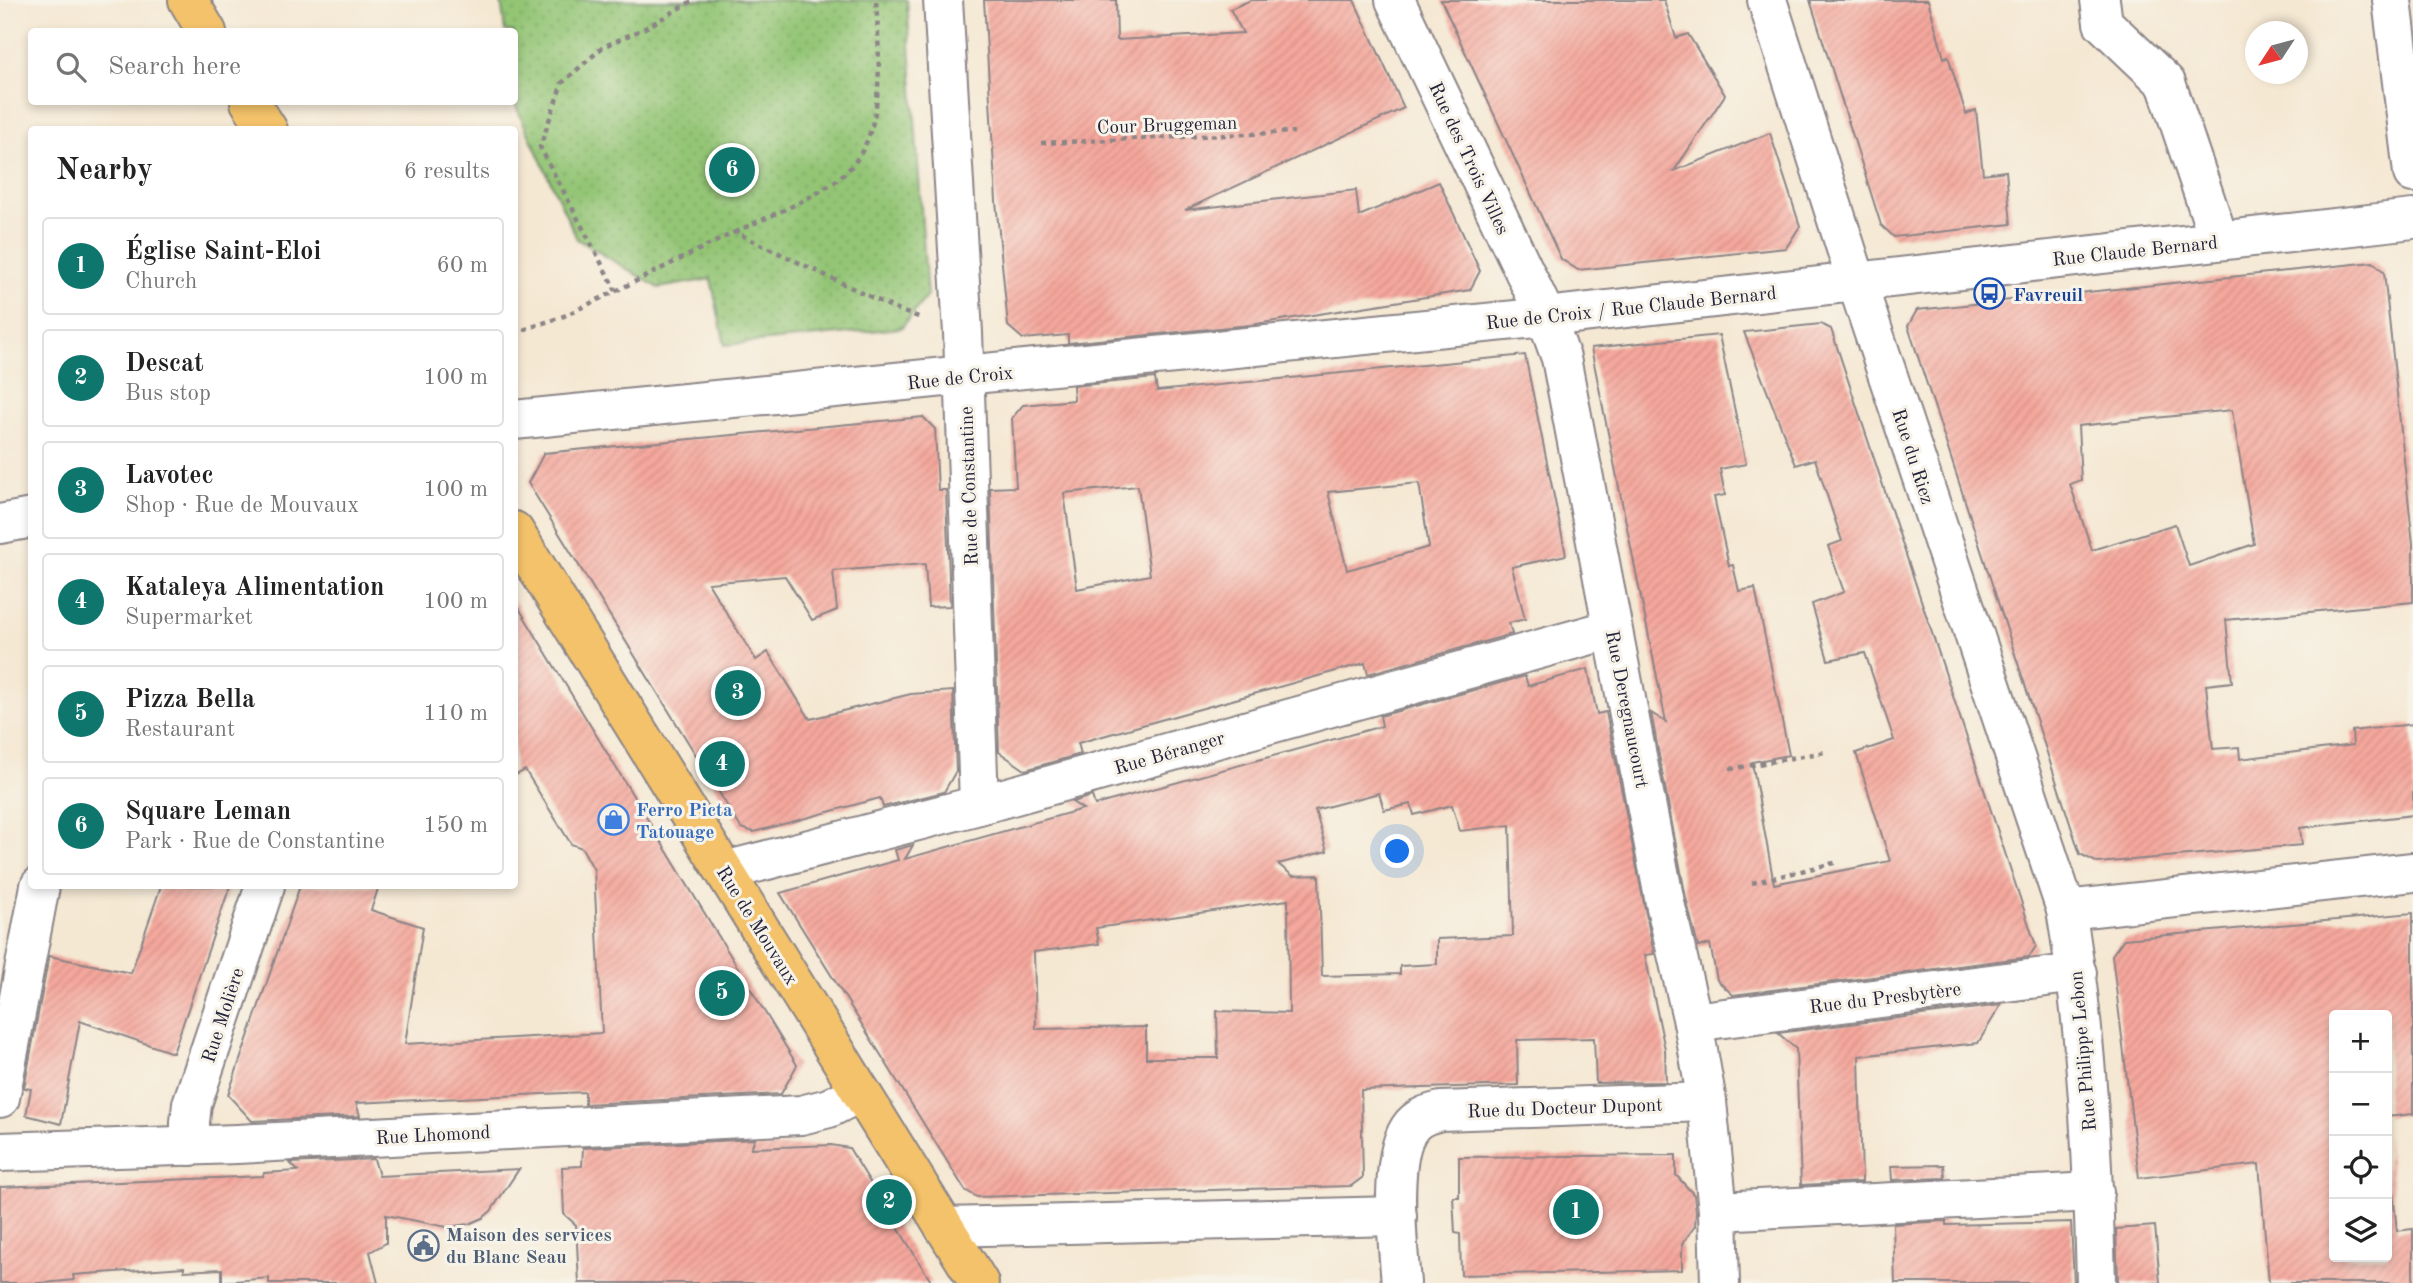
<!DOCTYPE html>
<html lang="en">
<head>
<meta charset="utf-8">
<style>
	:root { --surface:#fff; --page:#f6f6f6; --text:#222; --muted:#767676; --line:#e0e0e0; --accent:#0f766e }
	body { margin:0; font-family:"Old Standard TT",serif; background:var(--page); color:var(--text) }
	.controls { position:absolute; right:21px; bottom:21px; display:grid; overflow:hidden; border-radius:7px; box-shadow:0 4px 10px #0003 }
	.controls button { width:63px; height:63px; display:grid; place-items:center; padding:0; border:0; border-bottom:2px solid var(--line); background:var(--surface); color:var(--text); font:35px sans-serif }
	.compass { position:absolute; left:2245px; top:21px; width:63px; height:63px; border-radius:50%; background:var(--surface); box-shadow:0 4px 10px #0003; rotate:234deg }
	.you { position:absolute; left:1398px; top:852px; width:24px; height:24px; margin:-18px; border:5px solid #fff; border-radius:50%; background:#1a73e8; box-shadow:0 0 0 10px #1a73e833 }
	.badge { display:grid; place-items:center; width:46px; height:46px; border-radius:50%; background:var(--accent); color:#fff; font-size:23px; font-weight:700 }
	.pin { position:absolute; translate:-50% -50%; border:4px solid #fff; box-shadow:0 2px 7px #0006 }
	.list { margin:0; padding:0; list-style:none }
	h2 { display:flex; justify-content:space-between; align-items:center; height:91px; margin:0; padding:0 28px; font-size:30px }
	h2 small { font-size:23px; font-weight:400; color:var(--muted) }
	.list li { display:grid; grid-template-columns:46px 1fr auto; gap:21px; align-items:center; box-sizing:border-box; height:98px; margin:0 14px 14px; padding:0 14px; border:2px solid var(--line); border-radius:7px }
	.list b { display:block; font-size:26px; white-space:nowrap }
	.list p { margin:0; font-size:23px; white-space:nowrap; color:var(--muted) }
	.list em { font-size:23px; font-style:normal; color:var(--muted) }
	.icon { flex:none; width:38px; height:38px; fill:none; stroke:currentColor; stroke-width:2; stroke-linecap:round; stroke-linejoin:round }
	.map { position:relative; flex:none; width:2413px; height:1283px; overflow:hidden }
	.search { position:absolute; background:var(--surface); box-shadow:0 4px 10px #0003; left:28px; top:28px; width:490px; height:77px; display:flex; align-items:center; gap:18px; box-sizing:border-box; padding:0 24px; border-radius:7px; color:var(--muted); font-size:26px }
	.panel { position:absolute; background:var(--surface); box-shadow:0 4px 10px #0003; left:28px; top:126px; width:490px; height:763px; border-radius:7px }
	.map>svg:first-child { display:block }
	.park { fill:url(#park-dots); stroke:#5a7458; stroke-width:2 }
	.building { fill:url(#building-hatch); fill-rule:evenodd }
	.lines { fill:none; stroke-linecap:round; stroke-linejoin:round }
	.minor-casing { stroke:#8c8587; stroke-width:42 }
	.major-casing { stroke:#8c8587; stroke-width:42 }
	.path { stroke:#8c8587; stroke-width:4.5; stroke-dasharray:5 5; stroke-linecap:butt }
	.minor { stroke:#fff; stroke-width:38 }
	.major { stroke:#f3c26a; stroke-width:38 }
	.labels { text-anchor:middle; stroke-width:6; stroke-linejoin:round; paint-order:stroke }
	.street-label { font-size:19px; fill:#22223b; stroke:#f7f3e8 }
	.transit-label { font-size:19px; font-weight:bold; fill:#164399; stroke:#f7f3e8; text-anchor:start }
	.shop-label { font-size:19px; font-weight:bold; fill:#366cbe; stroke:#f7f3e8; text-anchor:start }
	.service-label { font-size:19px; font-weight:bold; fill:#4e5e75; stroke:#f7f3e8; text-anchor:start }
</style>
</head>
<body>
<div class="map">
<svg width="2413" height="1283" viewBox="0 0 2413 1283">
	<defs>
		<pattern id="park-dots" width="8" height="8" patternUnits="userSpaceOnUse" patternTransform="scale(1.75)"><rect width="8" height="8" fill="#93c575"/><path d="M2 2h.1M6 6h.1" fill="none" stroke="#7ea966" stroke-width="1.8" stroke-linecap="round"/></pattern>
		<pattern id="building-hatch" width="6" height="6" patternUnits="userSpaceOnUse" patternTransform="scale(1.75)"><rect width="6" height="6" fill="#f5a79c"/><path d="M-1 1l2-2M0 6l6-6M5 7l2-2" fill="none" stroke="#d28f87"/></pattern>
	</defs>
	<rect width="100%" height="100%" fill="#f7f3e8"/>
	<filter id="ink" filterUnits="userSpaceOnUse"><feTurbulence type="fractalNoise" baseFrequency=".0143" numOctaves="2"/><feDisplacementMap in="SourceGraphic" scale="14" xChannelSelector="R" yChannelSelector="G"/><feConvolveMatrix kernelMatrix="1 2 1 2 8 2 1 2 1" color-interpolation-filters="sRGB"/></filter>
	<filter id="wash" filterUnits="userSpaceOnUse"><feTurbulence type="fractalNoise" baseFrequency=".00686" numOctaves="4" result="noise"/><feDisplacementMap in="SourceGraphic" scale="28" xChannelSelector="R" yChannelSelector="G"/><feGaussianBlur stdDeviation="1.57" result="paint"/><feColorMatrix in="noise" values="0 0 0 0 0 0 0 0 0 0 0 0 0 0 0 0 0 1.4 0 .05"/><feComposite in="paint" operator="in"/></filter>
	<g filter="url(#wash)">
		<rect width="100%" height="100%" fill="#f5e8d3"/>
		<!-- park -->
		<path class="park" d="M 501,0 L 907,0 L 927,296 L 901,328 L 725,345 L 711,279 L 659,288 L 577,239 L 514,102 L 514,32 L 505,31 Z"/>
		<g id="blocks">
			<!-- building -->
			<g class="building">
				<path d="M 984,0 L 1116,0 L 1117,40 L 1243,33 L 1230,9 L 1251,0 L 1354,0 L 1404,108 L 1185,210 L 1356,190 L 1359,216 L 1439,182 L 1480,271 L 1470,290 L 1250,325 L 1068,343 L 1068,335 L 1023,339 L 1008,326 L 996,201 Z"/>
				<path d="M 1441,0 L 1664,0 L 1676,38 L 1688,34 L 1725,95 L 1674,171 L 1770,133 L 1800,226 L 1786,248 L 1578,270 L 1561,259 Z"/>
				<path d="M 1810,0 L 1928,0 L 1944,58 L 1948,56 L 1966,114 L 1976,110 L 1983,174 L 2006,171 L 2011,224 L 1894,237 L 1881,225 Z"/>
				<path d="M 2373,262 L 2384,272 L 2413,544 L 2413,602 L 2226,620 L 2232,682 L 2206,685 L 2213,749 L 2239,747 L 2240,759 L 2353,745 L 2352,731 L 2413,724 L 2413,815 L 2300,828 L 2302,845 L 2098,863 L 2080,854 L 1908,326 L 1917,310 ZM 2232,410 L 2254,544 L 2189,566 L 2175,524 L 2092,550 L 2070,484 L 2081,480 L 2078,426 Z"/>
				<path d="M 1821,324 L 1831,329 L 2036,946 L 2029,957 L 1733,995 L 1717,980 L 1710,944 L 1698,947 L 1686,898 L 1651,713 L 1666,722 L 1591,348 L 1719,335 L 1746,464 L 1720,469 L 1725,495 L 1714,497 L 1729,566 L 1733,565 L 1739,591 L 1755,588 L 1789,755 L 1752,762 L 1774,884 L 1890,861 L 1856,753 L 1894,740 L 1865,653 L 1828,660 L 1812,604 L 1844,592 L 1828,546 L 1842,541 L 1815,459 L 1796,465 L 1744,332 Z"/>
				<path d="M 1525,355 L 1566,555 L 1512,567 L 1525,619 L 1509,623 L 1512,634 L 1368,674 L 1365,663 L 1311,678 L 1078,743 L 1081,754 L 1025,770 L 999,752 L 990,488 L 1016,487 L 1012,418 L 1023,405 L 1074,400 L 1073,386 L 1155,378 L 1157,391 ZM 1419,483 L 1429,547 L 1347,570 L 1328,492 ZM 1138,486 L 1150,575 L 1077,589 L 1064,493 Z"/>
				<path d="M 923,417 L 935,429 L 938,490 L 946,490 L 950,606 L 928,607 L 925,564 L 833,571 L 837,610 L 812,620 L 785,576 L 708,583 L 756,660 L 768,652 L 810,719 L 911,694 L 953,691 L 956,771 L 944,792 L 883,807 L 880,798 L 754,832 L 741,828 L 528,483 L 544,453 Z"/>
				<path d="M 514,600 L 797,1065 L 781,1094 L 585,1104 L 585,1092 L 356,1103 L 360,1116 L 252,1121 L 228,1095 L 300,886 L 379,886 L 371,910 L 423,927 L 405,1044 L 602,1033 L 594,870 L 582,848 L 571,844 L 525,770 L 514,776 Z"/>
				<path d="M 1588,669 L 1597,714 L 1606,712 L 1654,954 L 1645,955 L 1665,1049 L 1666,1082 L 1596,1083 L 1594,1038 L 1517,1040 L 1518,1085 L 1361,1090 L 1363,1177 L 1351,1186 L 977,1197 L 965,1190 L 780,893 L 898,860 L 895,850 L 913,845 L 905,859 L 1083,809 L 1072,802 L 1092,796 L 1095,805 L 1382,726 L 1380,716 L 1525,676 L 1528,686 ZM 1379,793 L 1384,810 L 1411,804 L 1414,815 L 1452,805 L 1460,831 L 1510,825 L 1513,936 L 1437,939 L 1437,964 L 1400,966 L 1400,974 L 1322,976 L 1319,875 L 1293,876 L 1278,864 L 1327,851 L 1315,810 ZM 1288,900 L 1289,1013 L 1217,1011 L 1218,1058 L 1146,1058 L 1146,1027 L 1036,1029 L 1034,952 L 1099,944 L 1096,928 Z"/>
				<path d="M 161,886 L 230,886 L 173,1053 L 80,1021 L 61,1124 L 26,1115 L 31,1089 L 24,1088 L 49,956 L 131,973 Z"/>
				<path d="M 2413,913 L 2413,1114 L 2387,1117 L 2387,1015 L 2334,1015 L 2334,1257 L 2387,1257 L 2387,1136 L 2397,1231 L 2413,1229 L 2413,1283 L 2269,1283 L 2259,1164 L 2139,1178 L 2112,955 L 2124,939 Z"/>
				<path d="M 2001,1005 L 1978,1043 L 1859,1056 L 1862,1182 L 1801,1185 L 1796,1049 L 1778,1033 Z"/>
				<path d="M 755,1139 L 751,1148 L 831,1145 L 849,1148 L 932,1283 L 579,1283 L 576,1225 L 564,1214 L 562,1167 L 582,1166 L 583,1148 Z"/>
				<path d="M 1676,1155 L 1676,1175 L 1694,1195 L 1696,1212 L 1695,1226 L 1682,1244 L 1682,1270 L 1461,1275 L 1460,1234 L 1455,1233 L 1453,1197 L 1459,1197 L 1459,1157 Z"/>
				<path d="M 374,1159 L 379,1176 L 519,1169 L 491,1211 L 483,1218 L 469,1224 L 447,1227 L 386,1215 L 386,1243 L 370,1252 L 378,1283 L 269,1283 L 269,1278 L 222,1282 L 222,1269 L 184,1271 L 184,1267 L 73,1275 L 74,1280 L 44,1283 L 0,1283 L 0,1187 L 263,1176 L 264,1173 L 298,1171 L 290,1163 Z"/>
				<path d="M 1944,1165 L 1945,1178 L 1892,1180 L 1891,1166 Z"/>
				<path d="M 1946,1221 L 1946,1225 L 2071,1222 L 2074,1283 L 1895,1283 L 1893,1224 Z"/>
				<path d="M 2155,1226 L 2160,1283 L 2118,1283 L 2116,1229 Z"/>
			</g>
		</g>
	</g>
	<g filter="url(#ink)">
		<use href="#blocks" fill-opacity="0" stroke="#8c8587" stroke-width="2"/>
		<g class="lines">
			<defs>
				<g id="minor">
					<path d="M 943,0 L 963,333 L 979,805"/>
					<path d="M 1395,0 L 1546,317 L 1561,358 L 1665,903 L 1693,1022 L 1707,1102 L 1718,1211 L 1720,1283"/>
					<path d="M 1767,0 L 1857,283 L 2066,910 C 2087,1032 2093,1159 2096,1283"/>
					<path d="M 2100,0 L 2103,23 L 2166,83 L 2219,240"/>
					<path d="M 2392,0 L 2413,173"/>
					<path d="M 514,420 L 1546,317 L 2413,219"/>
					<path d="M 0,524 L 32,518"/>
					<path d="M 725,871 L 979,805 L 1612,629"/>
					<path d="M 2066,910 L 2413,872"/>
					<path d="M 1693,1022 L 2077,973"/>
					<path d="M 0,1098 L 40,886"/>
					<path d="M 190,1146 L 190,1122 L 192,1104 L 265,886"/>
					<path d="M 0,1152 L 237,1144 L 801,1115 L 829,1108 L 861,1092"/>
					<path d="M 1718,1211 L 2094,1192"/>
					<path d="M 944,1227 L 1397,1216"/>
					<path d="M 1401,1283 C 1398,1246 1387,1153 1412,1125 C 1420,1116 1429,1114 1441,1111 L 1707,1102"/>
				</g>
				<g id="major">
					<path d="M 188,0 L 207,32"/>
					<path d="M 250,102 L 268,130"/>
					<path d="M 514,531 L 979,1283"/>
				</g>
			</defs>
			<!-- minor casing -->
			<use href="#minor" class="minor-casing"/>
			<!-- major casing -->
			<use href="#major" class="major-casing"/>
			<!-- path -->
			<g class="path">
				<path d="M 1041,143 L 1294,132"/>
				<path d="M 735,232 C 769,216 823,196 848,170 C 887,132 879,51 876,0"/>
				<path d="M 616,291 L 735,232 L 900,311 L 922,318"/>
				<path d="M 514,333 L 564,316 L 616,291 L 540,147 L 562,83 L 603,47 L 647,27 L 694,0"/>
				<path d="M 1730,769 L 1825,752"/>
				<path d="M 1752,883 L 1838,862"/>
			</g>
			<!-- minor -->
			<use href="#minor" class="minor"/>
			<!-- major -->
			<use href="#major" class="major"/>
		</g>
	</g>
	<!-- icons -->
	<defs>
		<symbol id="bus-ring" viewBox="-11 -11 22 22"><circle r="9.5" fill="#f7f3e8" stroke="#1a4fb4" stroke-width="1.5"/><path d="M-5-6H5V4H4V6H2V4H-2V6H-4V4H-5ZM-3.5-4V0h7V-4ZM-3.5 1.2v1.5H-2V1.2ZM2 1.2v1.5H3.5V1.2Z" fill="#1a4fb4"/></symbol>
		<symbol id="shop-ring" viewBox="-11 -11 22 22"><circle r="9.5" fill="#f7f3e8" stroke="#3f7fe0" stroke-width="1.5"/><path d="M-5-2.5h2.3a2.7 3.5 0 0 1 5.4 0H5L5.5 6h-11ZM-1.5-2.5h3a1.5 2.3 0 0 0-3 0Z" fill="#3f7fe0"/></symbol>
		<symbol id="civic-ring" viewBox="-11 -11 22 22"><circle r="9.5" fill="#f7f3e8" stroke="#5c6f8a" stroke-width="1.5"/><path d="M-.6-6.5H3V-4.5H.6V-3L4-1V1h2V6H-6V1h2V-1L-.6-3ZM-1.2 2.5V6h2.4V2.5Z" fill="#5c6f8a"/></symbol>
	</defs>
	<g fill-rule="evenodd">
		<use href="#bus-ring" x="1972" y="276" width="35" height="35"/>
		<use href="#shop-ring" x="596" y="802" width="35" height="35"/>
		<use href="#civic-ring" x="406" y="1228" width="35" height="35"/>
	</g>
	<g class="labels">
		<!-- street labels -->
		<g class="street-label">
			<text transform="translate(1167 124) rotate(-2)" y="7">Cour Bruggeman</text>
			<text transform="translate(1470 158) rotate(65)" y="7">Rue des Trois Villes</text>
			<text transform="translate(2135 250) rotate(-6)" y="7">Rue Claude Bernard</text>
			<text transform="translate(1631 307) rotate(-6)" y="7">Rue de Croix / Rue Claude Bernard</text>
			<text transform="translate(960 377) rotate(-6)" y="7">Rue de Croix</text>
			<text transform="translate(1914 456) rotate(72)" y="7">Rue du Riez</text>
			<text transform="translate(968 486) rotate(-92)" y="7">Rue de Constantine</text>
			<text transform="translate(1628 709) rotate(79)" y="7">Rue Deregnaucourt</text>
			<text transform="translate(1169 752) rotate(-16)" y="7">Rue Béranger</text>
			<text transform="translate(758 925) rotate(58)" y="7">Rue de Mouvaux</text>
			<text transform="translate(1885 997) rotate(-7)" y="7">Rue du Presbytère</text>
			<text transform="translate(222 1015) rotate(-72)" y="7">Rue Molière</text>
			<text transform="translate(2082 1051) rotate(-95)" y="7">Rue Philippe Lebon</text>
			<text transform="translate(1565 1107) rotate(-2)" y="7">Rue du Docteur Dupont</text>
			<text transform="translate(433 1134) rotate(-3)" y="7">Rue Lhomond</text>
		</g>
		<!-- transit labels -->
		<g class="transit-label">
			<text x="2013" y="301">Favreuil</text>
		</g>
		<!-- shop labels -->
		<g class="shop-label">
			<text x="636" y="816">Ferro Picta<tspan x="636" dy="22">Tatouage</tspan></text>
		</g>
		<!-- service labels -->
		<g class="service-label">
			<text x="446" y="1241">Maison des services<tspan x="446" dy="22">du Blanc Seau</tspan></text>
		</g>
	</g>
</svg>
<div class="controls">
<button>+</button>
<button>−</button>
<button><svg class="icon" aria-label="locate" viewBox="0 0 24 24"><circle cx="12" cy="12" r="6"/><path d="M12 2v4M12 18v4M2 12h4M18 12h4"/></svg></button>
<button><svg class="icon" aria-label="layers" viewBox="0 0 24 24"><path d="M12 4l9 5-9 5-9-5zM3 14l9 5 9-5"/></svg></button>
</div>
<svg class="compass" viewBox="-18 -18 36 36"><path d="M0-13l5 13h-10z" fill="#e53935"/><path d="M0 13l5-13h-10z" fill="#767676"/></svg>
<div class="you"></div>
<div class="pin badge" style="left:1576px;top:1212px">1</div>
<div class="pin badge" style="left:889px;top:1202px">2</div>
<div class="pin badge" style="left:738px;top:693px">3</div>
<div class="pin badge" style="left:722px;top:764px">4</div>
<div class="pin badge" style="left:722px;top:993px">5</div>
<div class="pin badge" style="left:732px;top:170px">6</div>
<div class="search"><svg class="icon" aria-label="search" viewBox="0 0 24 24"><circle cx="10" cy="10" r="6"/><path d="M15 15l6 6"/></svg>Search here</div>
<section class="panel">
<h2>Nearby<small>6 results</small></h2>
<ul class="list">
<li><span class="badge">1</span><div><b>Église Saint-Eloi</b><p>Church</p></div><em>60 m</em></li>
<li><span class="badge">2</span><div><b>Descat</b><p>Bus stop</p></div><em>100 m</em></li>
<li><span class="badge">3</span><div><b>Lavotec</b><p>Shop · Rue de Mouvaux</p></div><em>100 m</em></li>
<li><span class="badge">4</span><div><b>Kataleya Alimentation</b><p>Supermarket</p></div><em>100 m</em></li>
<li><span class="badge">5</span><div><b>Pizza Bella</b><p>Restaurant</p></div><em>110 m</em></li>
<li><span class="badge">6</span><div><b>Square Leman</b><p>Park · Rue de Constantine</p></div><em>150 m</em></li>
</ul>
</section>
</div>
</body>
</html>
